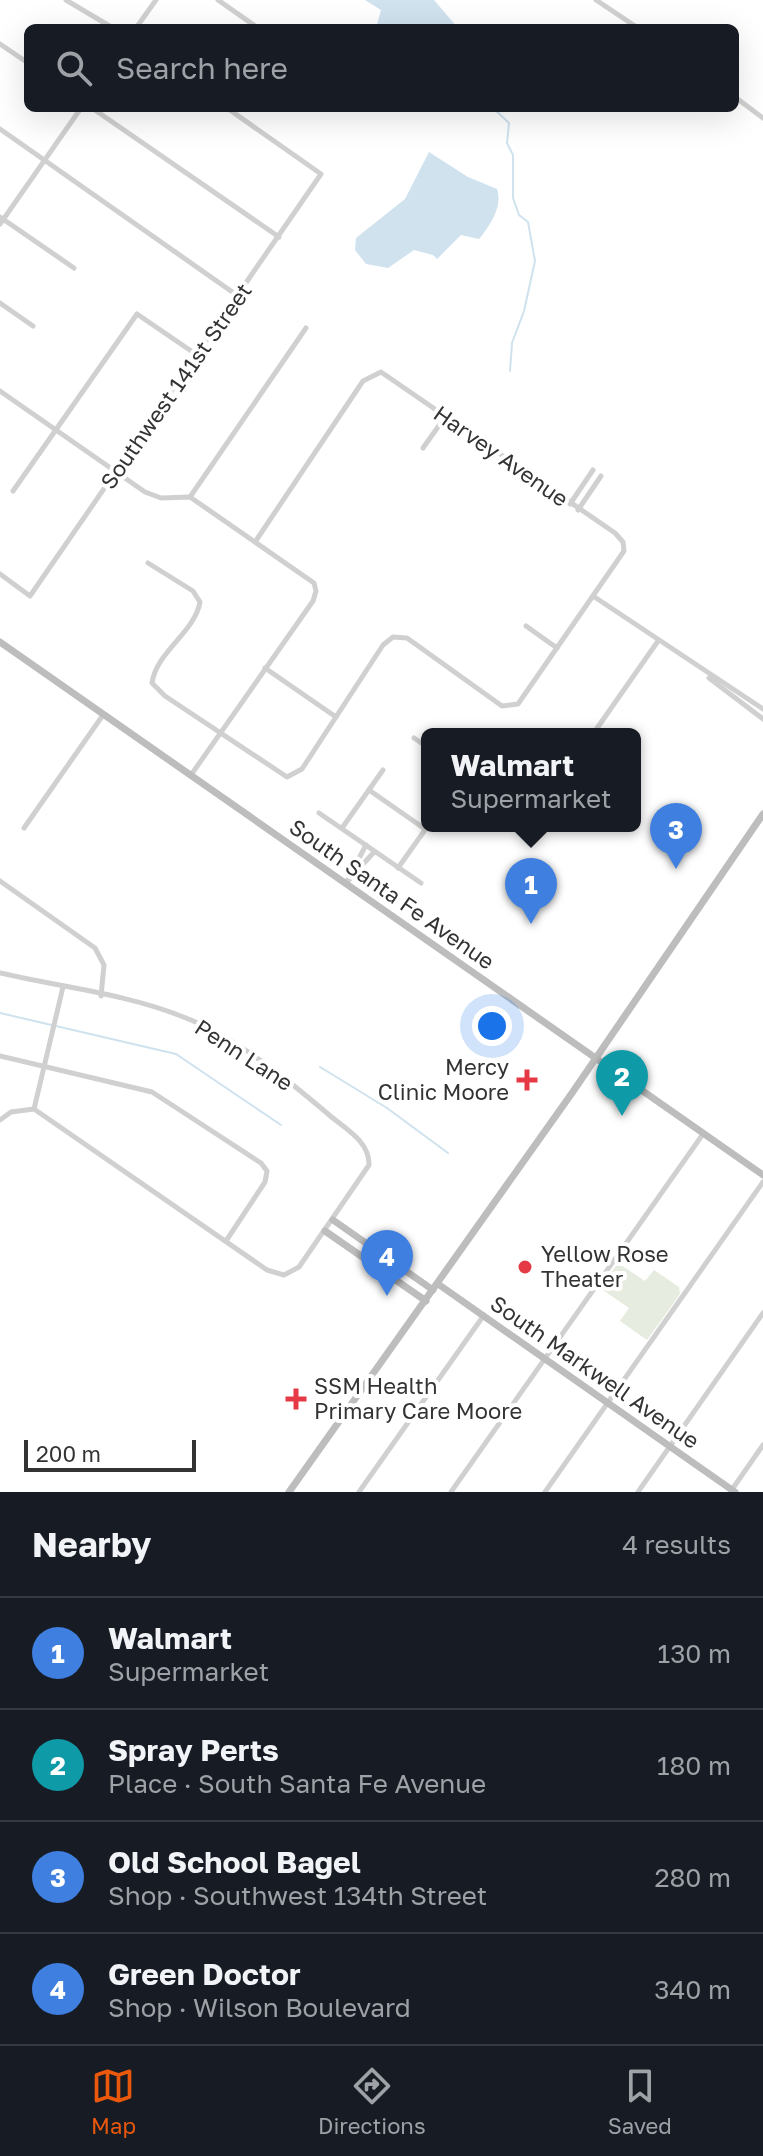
<!DOCTYPE html>
<html lang="en">
<head>
<meta charset="utf-8">
<style>
	:root { --surface:#171b24; --page:#20242c; --text:#f1f3f6; --muted:#9ea1a6; --line:#363941; --accent:#ea580c }
	body { margin:0; font-family:"Golos Text",sans-serif; background:var(--page); color:var(--text) }
	.scale { position:absolute; left:24px; bottom:20px; width:172px; box-sizing:border-box; padding-left:8px; border:4px solid #333; border-top:0; font-size:22px; line-height:28px; white-space:nowrap; color:#333; -webkit-text-stroke:6px #fff; paint-order:stroke }
	.you { position:absolute; left:492px; top:1026px; width:28px; height:28px; margin:-20px; border:6px solid #fff; border-radius:50%; background:#1a73e8; box-shadow:0 0 0 12px #1a73e833 }
	.badge { display:grid; place-items:center; width:52px; height:52px; border-radius:50%; background:var(--accent); color:#fff; font-size:26px; font-weight:700 }
	.pin { position:absolute; translate:-50% -66px; filter:drop-shadow(0 2px 4px #0008) }
	.pin::after { content:''; position:absolute; top:42px; width:28px; height:24px; background:inherit; clip-path:polygon(0 0,100% 0,50% 100%) }
	.popup { position:absolute; left:421px; top:728px; width:220px; height:104px; box-sizing:border-box; display:grid; place-content:center; border-radius:12px; background:var(--surface); filter:drop-shadow(0 2px 6px #0005); font-size:26px; white-space:nowrap; color:var(--muted) }
	.popup b { font-size:30px; color:var(--text) }
	.popup::after { content:''; position:absolute; left:50%; top:100%; margin-left:-16px; border:16px solid transparent; border-top-color:var(--surface) }
	.list { margin:0; padding:0; list-style:none }
	h2 { display:flex; justify-content:space-between; align-items:center; height:104px; margin:0; padding:0 32px; font-size:34px }
	h2 small { font-size:26px; font-weight:400; color:var(--muted) }
	.list li { display:grid; grid-template-columns:52px 1fr auto; gap:24px; align-items:center; box-sizing:border-box; height:112px; padding:0 32px; border-top:2px solid var(--line) }
	.list b { display:block; font-size:30px; white-space:nowrap }
	.list p { margin:0; font-size:26px; white-space:nowrap; color:var(--muted) }
	.list em { font-size:26px; font-style:normal; color:var(--muted) }
	.icon { flex:none; width:44px; height:44px; fill:none; stroke:currentColor; stroke-width:2; stroke-linecap:round; stroke-linejoin:round }
	.map { position:relative; flex:none; width:763px; height:1492px; overflow:hidden }
	.search { position:absolute; background:var(--surface); box-shadow:0 8px 32px #0002; left:24px; right:24px; top:24px; height:88px; display:flex; align-items:center; gap:20px; box-sizing:border-box; padding:0 28px; border-radius:12px; color:var(--muted); font-size:30px }
	.sheet { height:552px; background:var(--surface) }
	nav { display:flex; justify-content:space-around; align-items:center; box-sizing:border-box; height:112px; border-top:2px solid var(--line); background:var(--surface); font-size:22px; color:var(--muted) }
	nav a { display:grid; justify-items:center; gap:4px }
	nav .on { color:var(--accent) }
	.map>svg:first-child { display:block }
	.green { fill:#e6ecdf }
	.water { fill:#cfe2ee }
	.lines { fill:none; stroke-linecap:round; stroke-linejoin:round }
	.stream { stroke:#cfe2ee; stroke-width:2 }
	.street { stroke:#d0d0d0; stroke-width:5 }
	.secondary { stroke:#bdbdbd; stroke-width:7 }
	.poi-dot { fill:#e63946; stroke:#fff; stroke-width:3 }
	.labels { text-anchor:middle; stroke-width:8; stroke-linejoin:round; paint-order:stroke }
	.street-label { font-size:22px; fill:#333; stroke:#fff }
	.poi-label { font-size:22px; fill:#333; stroke:#fff; text-anchor:start }
</style>
</head>
<body>
<div class="map">
<svg width="763" height="1492" viewBox="0 0 763 1492">
	<rect width="100%" height="100%" fill="#fff"/>
	<!-- green -->
	<path class="green" d="M 618,1263 L 645,1281 L 654,1270 L 679,1287 L 680,1294 L 647,1340 L 620,1321 L 629,1308 L 600,1288 Z"/>
	<!-- water -->
	<g class="water">
		<path d="M 365,0 L 434,0 L 458,28 L 376,28 L 381,10 Z"/>
		<path d="M 429,152 L 468,177 L 497,189 C 503,207 490,225 479,239 L 461,235 L 437,259 L 433,255 L 414,250 L 388,268 L 366,264 L 355,250 L 356,238 L 405,199 Z"/>
	</g>
	<g class="lines">
		<!-- stream -->
		<g class="stream">
			<path d="M 493,108 L 509,123 L 507,143 L 513,155 L 513,198 L 519,215 L 528,222 L 535,261 L 524,311 L 512,343 L 510,371"/>
			<path d="M 0,1013 L 176,1054 L 281,1125"/>
			<path d="M 320,1067 L 387,1108 L 448,1153"/>
		</g>
		<!-- street -->
		<g class="street">
			<path d="M 66,0 L 113,28"/>
			<path d="M 218,0 L 258,28"/>
			<path d="M 596,0 L 638,28"/>
			<path d="M 136,28 L 156,0"/>
			<path d="M 0,44 L 28,63"/>
			<path d="M 735,97 L 763,118"/>
			<path d="M 92,108 L 279,237"/>
			<path d="M 0,129 L 238,296"/>
			<path d="M 0,217 L 74,268"/>
			<path d="M 0,224 L 81,108"/>
			<path d="M 0,303 L 33,326"/>
			<path d="M 0,391 L 145,492 L 161,498 L 190,497 L 314,583 L 316,591 L 313,601 L 191,775"/>
			<path d="M 423,448 L 445,417"/>
			<path d="M 13,491 L 137,314 L 197,355"/>
			<path d="M 190,497 L 306,328"/>
			<path d="M 570,504 L 593,470"/>
			<path d="M 578,510 L 601,476"/>
			<path d="M 148,563 L 193,591 L 200,602 C 195,632 156,652 152,683 L 165,696 L 287,777 L 302,769 L 383,645 L 393,637 L 407,638 L 502,706 L 518,704 L 624,551 L 623,542 L 615,533 L 381,372 L 363,381 L 255,542"/>
			<path d="M 0,574 L 30,596 L 321,174 L 227,108"/>
			<path d="M 593,596 L 763,709"/>
			<path d="M 526,626 L 557,648"/>
			<path d="M 265,668 L 336,717"/>
			<path d="M 709,678 L 763,719"/>
			<path d="M 593,734 L 658,641"/>
			<path d="M 414,738 L 427,747"/>
			<path d="M 369,790 L 425,829"/>
			<path d="M 319,813 L 421,883"/>
			<path d="M 24,828 L 103,715"/>
			<path d="M 342,828 L 383,770"/>
			<path d="M 398,868 L 427,827"/>
			<path d="M 0,881 L 95,948 L 104,965 L 101,996"/>
			<path d="M 347,882 L 374,852"/>
			<path d="M 346,883 L 366,845"/>
			<path d="M 0,973 C 61,987 128,994 186,1018 C 236,1038 287,1079 328,1114 C 344,1128 370,1141 369,1165 L 299,1267 L 284,1275 L 267,1270 L 34,1109"/>
			<path d="M 0,1056 L 152,1092 L 261,1163 L 267,1171 L 265,1182 L 226,1241"/>
			<path d="M 0,1120 L 11,1112 L 34,1109 L 63,987"/>
			<path d="M 731,1491 L 763,1445"/>
			<path d="M 359,1492 L 484,1315"/>
			<path d="M 451,1492 L 703,1134"/>
			<path d="M 545,1492 L 763,1182"/>
			<path d="M 638,1492 L 763,1313"/>
		</g>
		<!-- secondary -->
		<g class="secondary">
			<path d="M 0,642 L 763,1175"/>
			<path d="M 333,1220 L 433,1290"/>
			<path d="M 325,1231 L 426,1301"/>
			<path d="M 438,1284 L 735,1492"/>
			<path d="M 289,1492 L 572,1093 L 763,814"/>
		</g>
	</g>
	<!-- markers -->
	<g class="poi-dot">
		<path d="M523 1068h8v8h8v8h-8v8h-8v-8h-8v-8h8z"/>
		<circle cx="525" cy="1267" r="8"/>
		<path d="M292 1387h8v8h8v8h-8v8h-8v-8h-8v-8h8z"/>
	</g>
	<g class="labels">
		<!-- street labels -->
		<g class="street-label">
			<text transform="translate(176 386) rotate(-55)" y="8">Southwest 141st Street</text>
			<text transform="translate(501 456) rotate(35)" y="8">Harvey Avenue</text>
			<text transform="translate(392 894) rotate(35)" y="8">South Santa Fe Avenue</text>
			<text transform="translate(244 1055) rotate(33)" y="8">Penn Lane</text>
			<text transform="translate(595 1372) rotate(35)" y="8">South Markwell Avenue</text>
		</g>
		<!-- poi labels -->
		<g class="poi-label">
			<text x="509" y="1075" text-anchor="end">Mercy<tspan x="509" dy="25">Clinic Moore</tspan></text>
			<text x="541" y="1262">Yellow Rose<tspan x="541" dy="25">Theater</tspan></text>
			<text x="314" y="1394">SSM Health<tspan x="314" dy="25">Primary Care Moore</tspan></text>
		</g>
	</g>
</svg>
<div class="scale">200 m</div>
<div class="you"></div>
<div class="pin badge" style="left:531px;top:924px;background:#3f7fe0">1</div>
<div class="popup"><b>Walmart</b>Supermarket</div>
<div class="pin badge" style="left:622px;top:1116px;background:#0f9aa8">2</div>
<div class="pin badge" style="left:676px;top:869px;background:#3f7fe0">3</div>
<div class="pin badge" style="left:387px;top:1296px;background:#3f7fe0">4</div>
<div class="search"><svg class="icon" aria-label="search" viewBox="0 0 24 24"><circle cx="10" cy="10" r="6"/><path d="M15 15l6 6"/></svg>Search here</div>
</div>
<section class="sheet">
<h2>Nearby<small>4 results</small></h2>
<ul class="list">
<li><span class="badge" style="background:#3f7fe0">1</span><div><b>Walmart</b><p>Supermarket</p></div><em>130 m</em></li>
<li><span class="badge" style="background:#0f9aa8">2</span><div><b>Spray Perts</b><p>Place · South Santa Fe Avenue</p></div><em>180 m</em></li>
<li><span class="badge" style="background:#3f7fe0">3</span><div><b>Old School Bagel</b><p>Shop · Southwest 134th Street</p></div><em>280 m</em></li>
<li><span class="badge" style="background:#3f7fe0">4</span><div><b>Green Doctor</b><p>Shop · Wilson Boulevard</p></div><em>340 m</em></li>
</ul>
</section>
<nav>
<a class="on"><svg class="icon" aria-label="map" viewBox="0 0 24 24"><path d="M3 6l6-2 6 2 6-2v14l-6 2-6-2-6 2zM9 4v14M15 6v14"/></svg>Map</a>
<a><svg class="icon" aria-label="directions" viewBox="0 0 24 24"><path d="M12 3l9 9-9 9-9-9zM9 14v-3h6M13 9l2 2-2 2"/></svg>Directions</a>
<a><svg class="icon" aria-label="saved" viewBox="0 0 24 24"><path d="M7 4h10v16l-5-4-5 4z"/></svg>Saved</a>
</nav>
</body>
</html>
